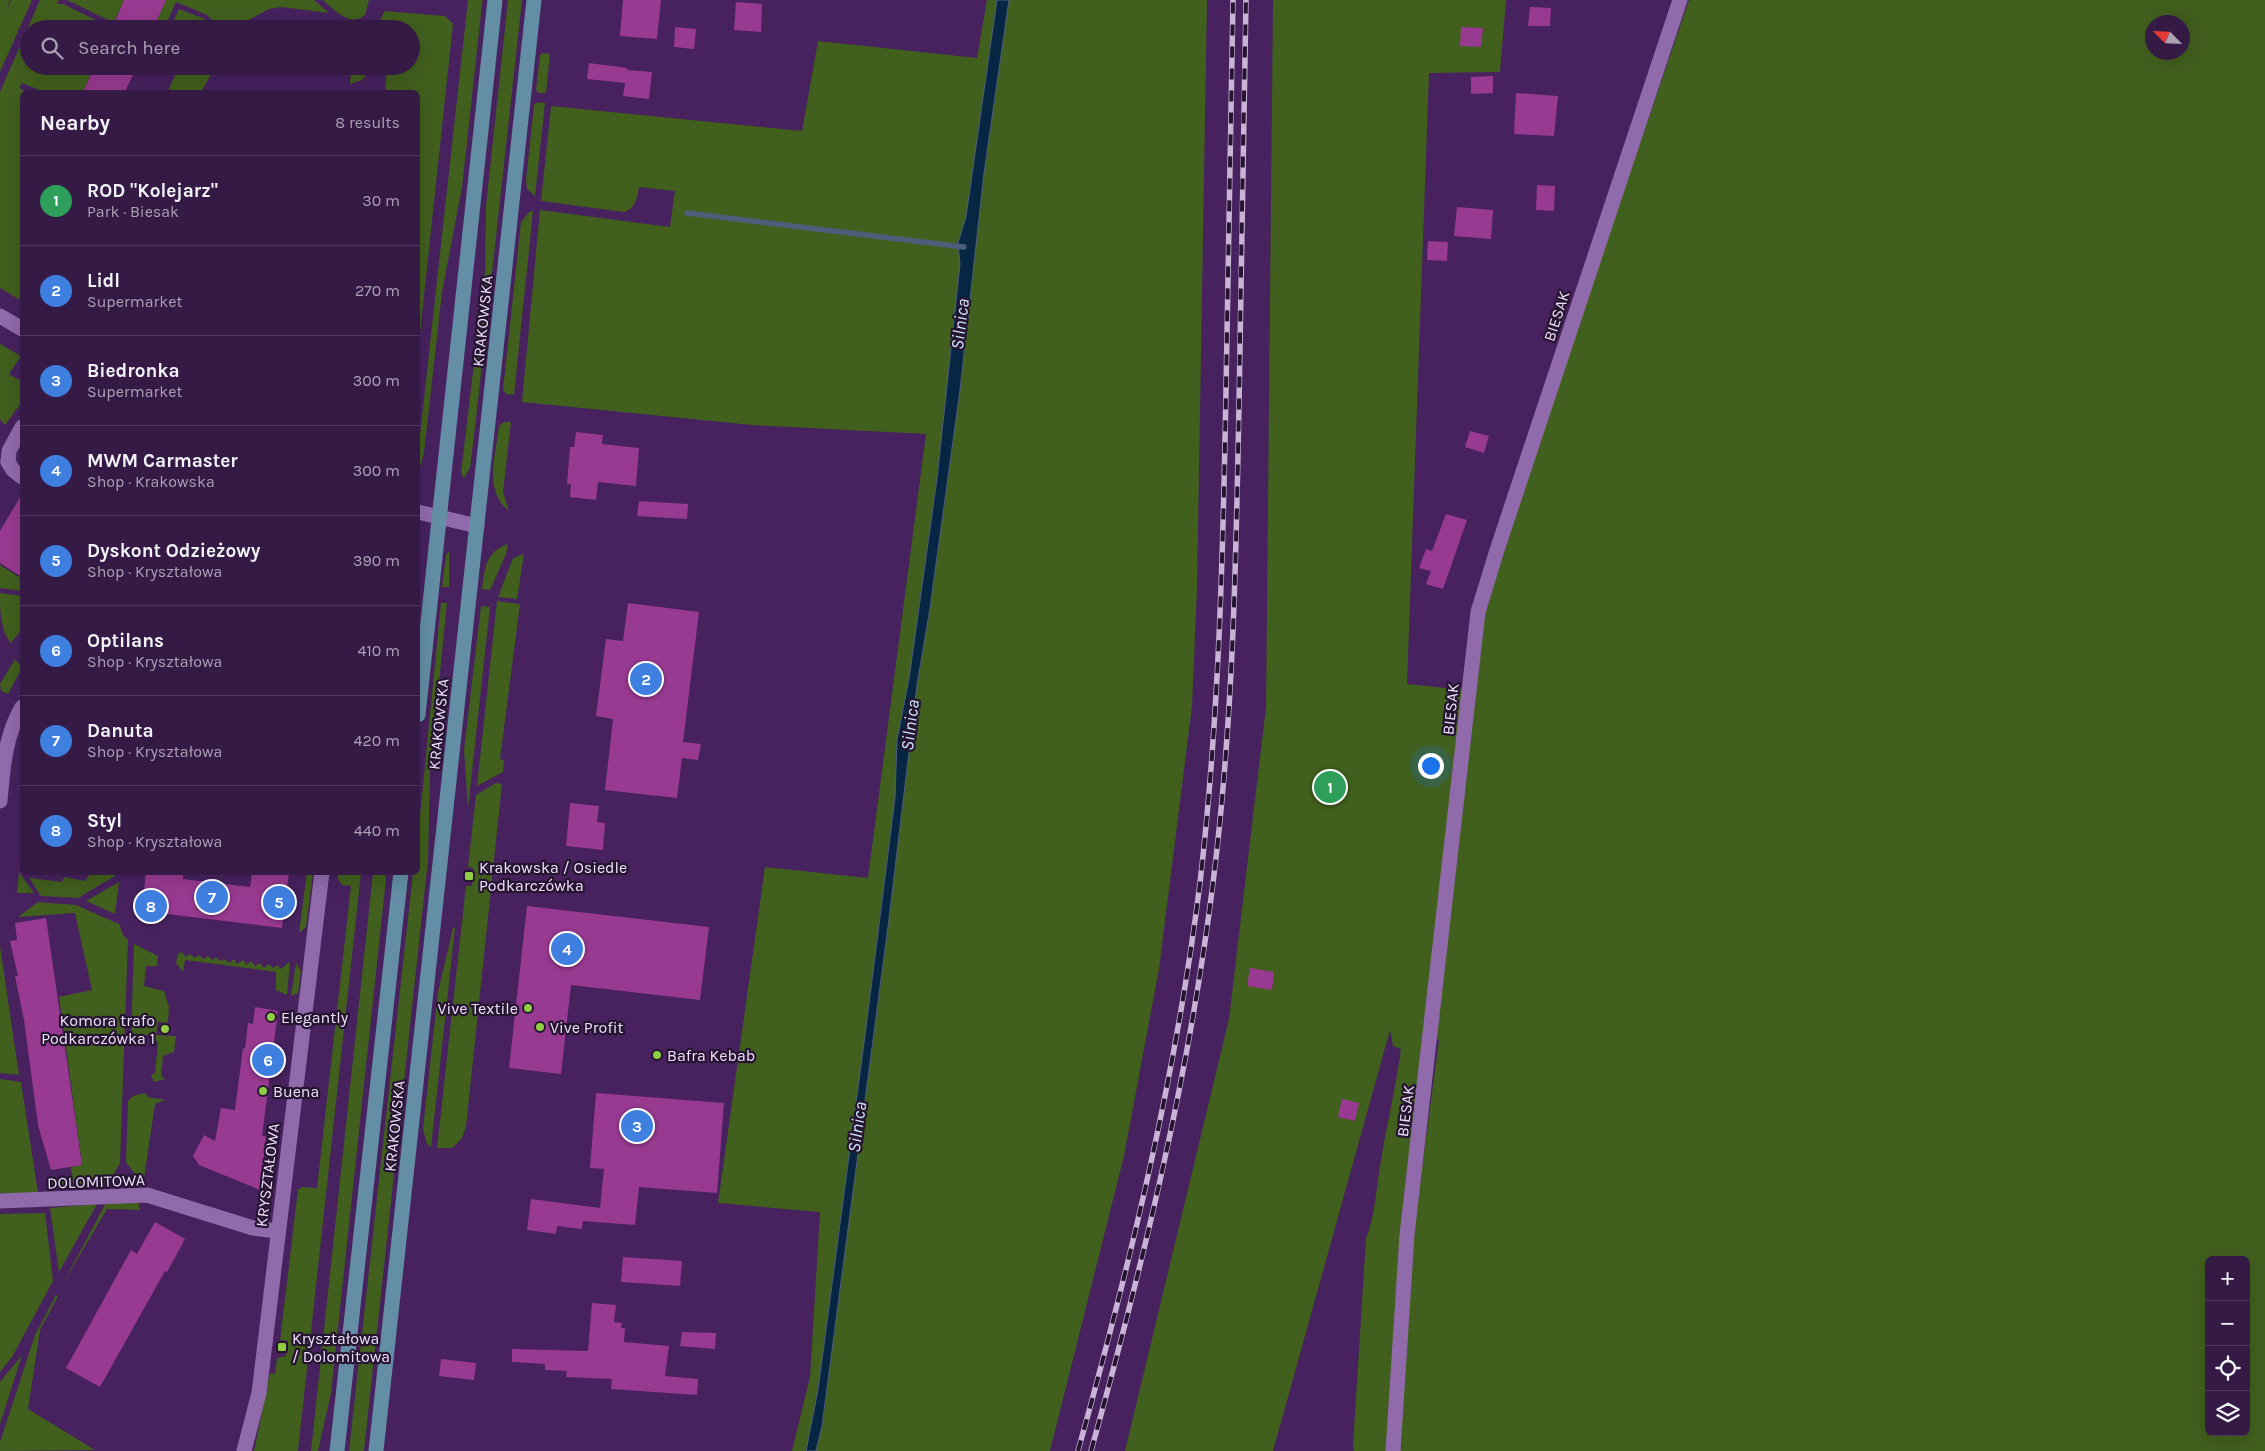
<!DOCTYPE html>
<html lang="en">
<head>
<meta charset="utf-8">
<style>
	:root { --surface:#351a46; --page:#402751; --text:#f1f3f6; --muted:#aaa1b3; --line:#4f385f; --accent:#95b2f1 }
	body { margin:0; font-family:Karla,sans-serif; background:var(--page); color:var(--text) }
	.controls { position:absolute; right:15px; bottom:15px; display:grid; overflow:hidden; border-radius:8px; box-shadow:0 5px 20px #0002 }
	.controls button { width:45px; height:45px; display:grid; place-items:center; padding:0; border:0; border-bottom:1px solid var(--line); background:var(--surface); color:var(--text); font:25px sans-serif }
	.compass { position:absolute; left:2145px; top:15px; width:45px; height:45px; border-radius:50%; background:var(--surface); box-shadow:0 5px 20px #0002; rotate:294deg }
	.you { position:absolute; left:1430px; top:765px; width:18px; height:18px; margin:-12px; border:4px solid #fff; border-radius:50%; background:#1a73e8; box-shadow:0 0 0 8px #1a73e833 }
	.badge { display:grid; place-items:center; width:32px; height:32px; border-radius:50%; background:var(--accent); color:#fff; font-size:16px; font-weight:700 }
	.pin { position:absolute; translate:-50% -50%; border:2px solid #fff; box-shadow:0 1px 5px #0006 }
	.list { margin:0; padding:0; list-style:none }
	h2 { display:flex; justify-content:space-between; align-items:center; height:65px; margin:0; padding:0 20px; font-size:21px }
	h2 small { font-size:16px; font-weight:400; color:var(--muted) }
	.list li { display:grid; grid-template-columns:32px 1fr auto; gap:15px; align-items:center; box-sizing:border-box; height:90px; padding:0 20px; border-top:1px solid var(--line) }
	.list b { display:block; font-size:19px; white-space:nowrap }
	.list p { margin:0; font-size:16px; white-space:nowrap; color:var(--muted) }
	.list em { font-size:16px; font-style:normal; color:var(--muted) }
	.icon { flex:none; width:28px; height:28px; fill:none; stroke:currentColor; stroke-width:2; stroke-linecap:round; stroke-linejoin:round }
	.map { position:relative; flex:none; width:2265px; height:1451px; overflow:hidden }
	.search { position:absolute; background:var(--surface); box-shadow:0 5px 20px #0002; left:20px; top:20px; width:400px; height:55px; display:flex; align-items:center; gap:12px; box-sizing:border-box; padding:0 18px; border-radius:28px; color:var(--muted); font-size:19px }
	.panel { position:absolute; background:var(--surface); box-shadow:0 5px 20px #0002; left:20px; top:90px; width:400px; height:785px; border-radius:8px }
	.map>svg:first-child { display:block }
	.green { fill:#415f1d; fill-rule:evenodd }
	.water { fill:#072644; stroke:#4d5e7b }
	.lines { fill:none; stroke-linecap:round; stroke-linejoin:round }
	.stream { stroke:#4d5e7b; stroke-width:5.5 }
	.building { fill:#983a91 }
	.minor { stroke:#916aac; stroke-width:15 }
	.primary { stroke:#638ea5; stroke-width:15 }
	.rail-casing { stroke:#c9b3d7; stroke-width:5.5 }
	.rail { stroke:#251530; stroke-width:4; stroke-dasharray:11; stroke-linecap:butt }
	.poi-dot { fill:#8fcd42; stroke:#251530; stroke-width:2 }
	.labels { text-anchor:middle; stroke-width:4.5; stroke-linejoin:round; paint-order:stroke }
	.street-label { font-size:16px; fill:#f0dffc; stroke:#251530 }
	.poi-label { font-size:16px; fill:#f0dffc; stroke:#251530; text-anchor:start }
	.water-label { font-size:18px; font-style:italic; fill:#cfe4fb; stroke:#251530 }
</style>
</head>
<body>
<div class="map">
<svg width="2265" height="1451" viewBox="0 0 2265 1451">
	<rect width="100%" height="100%" fill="#47225e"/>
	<!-- green -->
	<g class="green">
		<path d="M 0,0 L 10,0 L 5,14 L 11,0 L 32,0 L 0,72 Z"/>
		<path d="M 40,0 L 59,0 L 57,4 L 63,4 L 112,28 L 29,29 L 29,66 L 95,66 L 83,92 L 44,92 L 22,83 L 19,88 L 27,92 L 22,92 L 22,301 L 0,288 L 0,92 Z"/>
		<path d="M 67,0 L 124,0 L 114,23 Z"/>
		<path d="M 166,0 L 314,0 L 329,13 L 281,7 L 269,9 L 237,26 L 236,29 L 221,29 L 207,15 L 176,2 L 164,29 L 153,29 Z"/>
		<path d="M 323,0 L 369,0 L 365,15 C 350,28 334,10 323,0 Z"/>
		<path d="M 468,0 L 483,0 L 482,4 L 462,188 L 442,292 L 424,453 L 418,474 L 418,453 Z"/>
		<path d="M 508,0 L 522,0 L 476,419 L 470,468 L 464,478 L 461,473 L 485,270 L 486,206 Z"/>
		<path d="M 987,0 L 1207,0 L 1197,588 L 1192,706 L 1159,969 L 1124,1156 L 1050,1451 L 792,1451 L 810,1377 L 820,1212 L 718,1203 L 765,867 L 868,878 L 926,434 L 752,425 L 522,402 L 540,210 L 670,227 L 675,191 L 639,187 C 637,198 636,208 624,212 L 541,201 L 551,106 L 802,131 L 818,41 L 977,58 Z"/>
		<path d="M 1273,0 L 1506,0 L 1500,72 L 1429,73 L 1407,684 L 1465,690 L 1484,613 L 1563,369 L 1689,0 L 2265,0 L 2265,1451 L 1400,1451 L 1413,1236 L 1439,1040 L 1427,1030 L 1387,1451 L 1354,1451 L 1353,1445 L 1366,1239 C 1376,1213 1376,1187 1381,1160 C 1387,1123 1396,1087 1401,1049 L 1393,1046 L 1390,1030 L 1273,1451 L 1125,1451 L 1229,1019 L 1266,707 ZM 2152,22 L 2182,22 L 2182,52 L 2152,52 ZM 2209,1260 L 2246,1260 L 2246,1432 L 2209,1432 Z"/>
		<path d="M 179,9 L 205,19 L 214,29 L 170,29 Z"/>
		<path d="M 385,11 L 445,16 L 453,24 L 418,352 L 418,92 L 385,92 L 387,66 L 411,66 L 411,29 L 372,29 L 377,25 Z"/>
		<path d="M 543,53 L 550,54 L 546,93 L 538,93 L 536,89 L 540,55 Z"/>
		<path d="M 179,66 L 216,66 L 201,92 L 171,92 L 168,91 Z"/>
		<path d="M 327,66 L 371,66 L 371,69 L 362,80 L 350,84 L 351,69 Z"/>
		<path d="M 538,102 L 545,103 L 535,196 L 527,189 L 526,180 L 534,105 Z"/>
		<path d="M 533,211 L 514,395 L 506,394 L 503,390 L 521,222 L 529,212 Z"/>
		<path d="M 0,344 L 21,356 L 9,374 L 19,380 L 22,375 L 22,402 L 5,425 L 0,419 Z"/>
		<path d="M 504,422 L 511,422 L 503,492 L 509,511 C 483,491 496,454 499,426 Z"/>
		<path d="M 508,544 L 506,554 L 490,590 L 482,589 C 484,570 486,551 508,544 Z"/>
		<path d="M 449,551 L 449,587 L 442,587 L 446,555 Z"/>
		<path d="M 524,554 L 517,599 L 498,597 L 513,558 Z"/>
		<path d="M 0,565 L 22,579 L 22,591 L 0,588 Z"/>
		<path d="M 0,593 L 22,596 L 22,629 L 11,643 C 0,631 0,609 0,593 Z"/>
		<path d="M 497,601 L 520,604 L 500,759 L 504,760 L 503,772 L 477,786 Z"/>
		<path d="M 441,603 L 447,603 L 430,773 L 428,860 L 364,1451 L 349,1451 L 413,873 L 418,872 L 418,836 Z"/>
		<path d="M 481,606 L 490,607 L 468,808 L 464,750 Z"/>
		<path d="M 15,659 L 22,668 L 8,694 L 1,691 L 0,684 Z"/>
		<path d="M 496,783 L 502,784 L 466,1127 L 462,1138 L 452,1148 L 437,1148 L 466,886 L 472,886 L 473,868 L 468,867 L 476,795 Z"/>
		<path d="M 19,872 L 34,893 L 17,893 Z"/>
		<path d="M 307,872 L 313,873 L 306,927 L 299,933 Z"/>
		<path d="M 91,873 L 120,873 L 78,898 L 41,896 L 29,878 L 62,882 L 64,877 L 85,881 Z"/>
		<path d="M 338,873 L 361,873 L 298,1451 L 254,1451 L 270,1373 L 275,1374 L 277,1358 L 286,1356 L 288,1341 L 280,1340 L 298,1190 L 302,1187 L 317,1188 L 351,886 L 342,885 L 338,879 Z"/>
		<path d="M 373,873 L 385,873 L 386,879 L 331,1393 L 318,1451 L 311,1451 Z"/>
		<path d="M 119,882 L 115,914 L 86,901 Z"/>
		<path d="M 38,902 L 76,905 L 119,924 L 123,935 L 128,940 L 120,1163 L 109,1183 L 48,1188 L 47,1180 L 72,1176 L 71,1167 L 82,1165 L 59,997 L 92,990 L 75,913 L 18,917 Z"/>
		<path d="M 453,928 L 455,928 L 431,1147 L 427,1144 L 423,1129 L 438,992 Z"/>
		<path d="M 134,944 L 158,956 L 157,966 L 146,966 L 144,986 L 164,991 L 169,1007 L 168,1023 L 158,1022 L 156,1035 L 176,1036 L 174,1052 L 163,1056 L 161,1076 L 165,1079 L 154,1082 L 151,1075 L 155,1073 L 158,1042 L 146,1034 L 142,1045 L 131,1036 Z"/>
		<path d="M 0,946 L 19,1075 L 0,1073 Z"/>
		<path d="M 182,952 L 185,957 L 190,954 L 194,958 L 199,955 L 203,959 L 208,956 L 212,960 L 216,957 L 220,961 L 224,959 L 229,963 L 234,959 L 237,964 L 243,960 L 247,965 L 251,961 L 255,966 L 260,963 L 264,968 L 269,964 L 273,968 L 277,965 L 281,969 L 290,961 L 287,995 L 276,990 L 276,972 L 185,960 L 183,972 L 176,963 L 178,954 Z"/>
		<path d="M 296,963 L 301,971 L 298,993 L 291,996 Z"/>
		<path d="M 0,1079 L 21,1082 L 38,1193 L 0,1193 Z"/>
		<path d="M 145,1093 L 148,1097 L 165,1100 L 155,1104 L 143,1185 L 126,1162 L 128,1101 L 133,1096 Z"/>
		<path d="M 138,1201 L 140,1210 L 107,1209 L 61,1287 L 106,1203 Z"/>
		<path d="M 97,1204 L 59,1272 L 50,1208 Z"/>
		<path d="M 45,1213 L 53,1281 L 12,1357 L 0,1372 L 0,1214 Z"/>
		<path d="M 56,1295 L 58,1296 L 40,1330 L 28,1409 L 95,1450 L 0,1451 L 0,1442 L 35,1335 Z"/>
		<path d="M 22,1355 L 0,1424 L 0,1382 Z"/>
	</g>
	<!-- water -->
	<path class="water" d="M 997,0 L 1009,0 L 984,173 L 960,390 L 930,608 L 917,685 L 889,919 L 822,1426 L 816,1451 L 806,1451 L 818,1390 L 866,1028 L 895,798 L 897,740 L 909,679 L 937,479 L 960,264 L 958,243 L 966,217 Z"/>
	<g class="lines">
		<!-- stream -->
		<path class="stream" d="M 687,213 L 964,247"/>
	</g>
	<!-- building -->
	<g class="building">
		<path d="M 124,0 L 166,0 L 153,29 L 112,29 Z"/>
		<path d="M 623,0 L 661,0 L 657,39 L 620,36 Z"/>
		<path d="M 736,2 L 762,4 L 761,32 L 734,30 Z"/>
		<path d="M 1530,7 L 1551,8 L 1550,26 L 1528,26 Z"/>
		<path d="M 675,27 L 696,29 L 694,49 L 674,47 Z"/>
		<path d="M 1461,27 L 1483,28 L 1481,47 L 1460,46 Z"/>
		<path d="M 589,63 L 627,68 L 626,77 L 627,70 L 652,72 L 649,99 L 623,96 L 625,83 L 587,79 Z"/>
		<path d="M 95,66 L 137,66 L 125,92 L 83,92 Z"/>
		<path d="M 1493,76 L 1493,93 L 1471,94 L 1471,77 Z"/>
		<path d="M 1516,93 L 1558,96 L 1554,136 L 1514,134 Z"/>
		<path d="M 1537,185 L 1555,186 L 1554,211 L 1536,210 Z"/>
		<path d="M 1457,207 L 1493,210 L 1491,239 L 1454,236 Z"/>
		<path d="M 1428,241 L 1448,242 L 1447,261 L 1427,260 Z"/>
		<path d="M 1470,431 L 1489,436 L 1484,453 L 1465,447 Z"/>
		<path d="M 576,432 L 603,435 L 602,444 L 639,448 L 636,486 L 598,482 L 596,500 L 570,497 L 571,484 L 567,484 L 570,447 L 574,447 Z"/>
		<path d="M 22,494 L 22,577 L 0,563 L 0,531 Z"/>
		<path d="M 639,501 L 688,504 L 687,519 L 637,516 Z"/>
		<path d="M 1446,514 L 1467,520 L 1443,589 L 1426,584 L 1431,571 L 1419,568 L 1426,549 L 1432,551 Z"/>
		<path d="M 628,603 L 699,612 L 683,742 L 701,744 L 698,760 L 682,758 L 677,798 L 605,790 L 613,719 L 596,716 L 606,639 L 623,641 Z"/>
		<path d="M 570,803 L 599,806 L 597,822 L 605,823 L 603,850 L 566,846 Z"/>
		<path d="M 146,872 L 183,872 L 183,879 L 250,887 L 252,872 L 289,872 L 282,928 L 142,911 Z"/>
		<path d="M 527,906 L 709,927 L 700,1000 L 571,985 L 561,1074 L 509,1068 Z"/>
		<path d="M 46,918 L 82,1165 L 51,1170 L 38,1125 L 24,1020 L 15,976 L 18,976 L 10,941 L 17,940 L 15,923 Z"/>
		<path d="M 1250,968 L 1274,972 L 1272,990 L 1247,986 Z"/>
		<path d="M 255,1007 L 278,1011 L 262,1136 L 266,1136 L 260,1190 L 199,1165 L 193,1156 L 204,1135 L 215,1141 L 221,1108 L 235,1110 L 243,1048 L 245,1049 L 248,1023 L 253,1024 Z"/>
		<path d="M 596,1093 L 724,1103 L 717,1193 L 639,1187 L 635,1225 L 583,1221 L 582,1229 L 557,1226 L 556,1234 L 527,1230 L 531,1199 L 600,1208 L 604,1169 L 590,1168 Z"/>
		<path d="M 1342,1099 L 1359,1103 L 1355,1121 L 1338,1117 Z"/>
		<path d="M 155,1222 L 185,1239 L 167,1272 L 165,1271 L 100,1387 L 66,1368 L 131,1250 L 137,1254 Z"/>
		<path d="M 623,1257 L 682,1261 L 680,1286 L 621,1282 Z"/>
		<path d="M 592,1303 L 616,1305 L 614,1322 L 622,1323 L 621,1328 L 625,1328 L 624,1342 L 669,1346 L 665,1376 L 698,1379 L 697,1395 L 611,1389 L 612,1379 L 566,1377 L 567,1371 L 545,1370 L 545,1364 L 512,1362 L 512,1349 L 588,1351 Z"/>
		<path d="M 682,1332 L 716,1333 L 715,1349 L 680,1346 Z"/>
		<path d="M 441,1359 L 476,1363 L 474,1380 L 439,1376 Z"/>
	</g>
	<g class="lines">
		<!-- minor -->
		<g class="minor">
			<path d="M 0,316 L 22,329"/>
			<path d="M 8,462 L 9,451 L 22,427"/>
			<path d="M 8,462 L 13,470 L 22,477"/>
			<path d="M 418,512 L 477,526"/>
			<path d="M 0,801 C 3,768 5,736 22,707"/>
			<path d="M 0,1201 L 147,1195 L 253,1228 L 277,1231"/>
			<path d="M 244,1451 L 259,1393 L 322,872"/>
			<path d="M 1393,1451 L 1407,1235 L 1478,612 L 1497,550 L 1680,0"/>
		</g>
		<!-- primary -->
		<g class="primary">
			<path d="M 418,715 L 495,0"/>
			<path d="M 337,1451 L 401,872"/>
			<path d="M 376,1451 L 534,0"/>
		</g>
		<defs>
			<g id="rail">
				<path d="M 1078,1451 C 1130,1264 1176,1076 1200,883 C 1219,719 1223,555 1226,390 C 1228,260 1231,130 1233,0"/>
				<path d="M 1091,1451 C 1143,1264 1189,1076 1213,883 C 1233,724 1236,565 1239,405 C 1241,270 1243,135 1246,0"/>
			</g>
		</defs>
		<!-- rail casing -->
		<use href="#rail" class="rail-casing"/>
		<!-- rail -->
		<use href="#rail" class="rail"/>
	</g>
	<!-- markers -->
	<g class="poi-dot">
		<rect x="464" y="871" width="10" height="10" rx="2.5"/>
		<circle cx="528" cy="1008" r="5"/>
		<circle cx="271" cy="1017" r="5"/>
		<circle cx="540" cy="1027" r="5"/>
		<circle cx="165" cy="1029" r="5"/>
		<circle cx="657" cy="1055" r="5"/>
		<circle cx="263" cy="1091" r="5"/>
		<rect x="277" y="1342" width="10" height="10" rx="2.5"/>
	</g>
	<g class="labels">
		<!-- street labels -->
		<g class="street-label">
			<text transform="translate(1556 316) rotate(-72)" y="6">BIESAK</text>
			<text transform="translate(482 321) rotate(-84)" y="6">KRAKOWSKA</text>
			<text transform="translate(1450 709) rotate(-84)" y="6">BIESAK</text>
			<text transform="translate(438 724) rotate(-84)" y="6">KRAKOWSKA</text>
			<text transform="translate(1405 1111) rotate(-83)" y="6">BIESAK</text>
			<text transform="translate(394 1126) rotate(-84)" y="6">KRAKOWSKA</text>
			<text transform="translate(267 1175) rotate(-83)" y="6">KRYSZTAŁOWA</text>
			<text transform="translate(96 1181) rotate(-2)" y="6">DOLOMITOWA</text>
		</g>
		<!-- poi labels -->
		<g class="poi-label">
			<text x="479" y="873">Krakowska / Osiedle<tspan x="479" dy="18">Podkarczówka</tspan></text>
			<text x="518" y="1014" text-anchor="end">Vive Textile</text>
			<text x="281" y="1023">Elegantly</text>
			<text x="155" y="1026" text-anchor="end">Komora trafo<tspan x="155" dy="18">Podkarczówka 1</tspan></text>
			<text x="550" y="1033">Vive Profit</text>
			<text x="667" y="1061">Bafra Kebab</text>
			<text x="273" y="1097">Buena</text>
			<text x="292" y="1344">Kryształowa<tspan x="292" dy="18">/ Dolomitowa</tspan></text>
		</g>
		<!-- water labels -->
		<g class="water-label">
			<text transform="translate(960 324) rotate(-83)" y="6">Silnica</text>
			<text transform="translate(910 725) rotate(-83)" y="6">Silnica</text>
			<text transform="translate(857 1127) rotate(-82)" y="6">Silnica</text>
		</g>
	</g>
</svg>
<div class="controls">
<button>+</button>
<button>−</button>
<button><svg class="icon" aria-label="locate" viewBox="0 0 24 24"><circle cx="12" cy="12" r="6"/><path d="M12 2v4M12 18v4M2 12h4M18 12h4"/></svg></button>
<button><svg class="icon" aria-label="layers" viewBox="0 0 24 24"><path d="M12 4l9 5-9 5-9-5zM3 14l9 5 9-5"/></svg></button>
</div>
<svg class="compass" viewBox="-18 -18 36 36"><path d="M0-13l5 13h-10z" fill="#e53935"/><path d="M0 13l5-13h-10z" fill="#aaa1b3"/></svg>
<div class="you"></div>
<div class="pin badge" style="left:1330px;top:787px;background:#2e9e5b">1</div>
<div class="pin badge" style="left:646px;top:679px;background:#3f7fe0">2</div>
<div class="pin badge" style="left:637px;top:1126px;background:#3f7fe0">3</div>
<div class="pin badge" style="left:567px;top:949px;background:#3f7fe0">4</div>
<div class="pin badge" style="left:279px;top:902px;background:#3f7fe0">5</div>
<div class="pin badge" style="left:268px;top:1060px;background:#3f7fe0">6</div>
<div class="pin badge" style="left:212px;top:897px;background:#3f7fe0">7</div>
<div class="pin badge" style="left:151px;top:906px;background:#3f7fe0">8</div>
<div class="search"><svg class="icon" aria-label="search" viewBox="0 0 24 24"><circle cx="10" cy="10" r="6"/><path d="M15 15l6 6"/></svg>Search here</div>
<section class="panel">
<h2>Nearby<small>8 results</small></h2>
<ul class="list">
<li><span class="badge" style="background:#2e9e5b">1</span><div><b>ROD &quot;Kolejarz&quot;</b><p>Park · Biesak</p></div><em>30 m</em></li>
<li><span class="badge" style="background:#3f7fe0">2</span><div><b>Lidl</b><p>Supermarket</p></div><em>270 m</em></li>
<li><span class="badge" style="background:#3f7fe0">3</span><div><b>Biedronka</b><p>Supermarket</p></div><em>300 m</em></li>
<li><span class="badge" style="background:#3f7fe0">4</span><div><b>MWM Carmaster</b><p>Shop · Krakowska</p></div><em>300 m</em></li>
<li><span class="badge" style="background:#3f7fe0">5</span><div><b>Dyskont Odzieżowy</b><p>Shop · Kryształowa</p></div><em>390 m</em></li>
<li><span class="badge" style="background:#3f7fe0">6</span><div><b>Optilans</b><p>Shop · Kryształowa</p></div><em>410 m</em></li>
<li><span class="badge" style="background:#3f7fe0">7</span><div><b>Danuta</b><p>Shop · Kryształowa</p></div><em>420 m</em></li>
<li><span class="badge" style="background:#3f7fe0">8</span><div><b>Styl</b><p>Shop · Kryształowa</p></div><em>440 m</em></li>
</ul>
</section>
</div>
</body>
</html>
